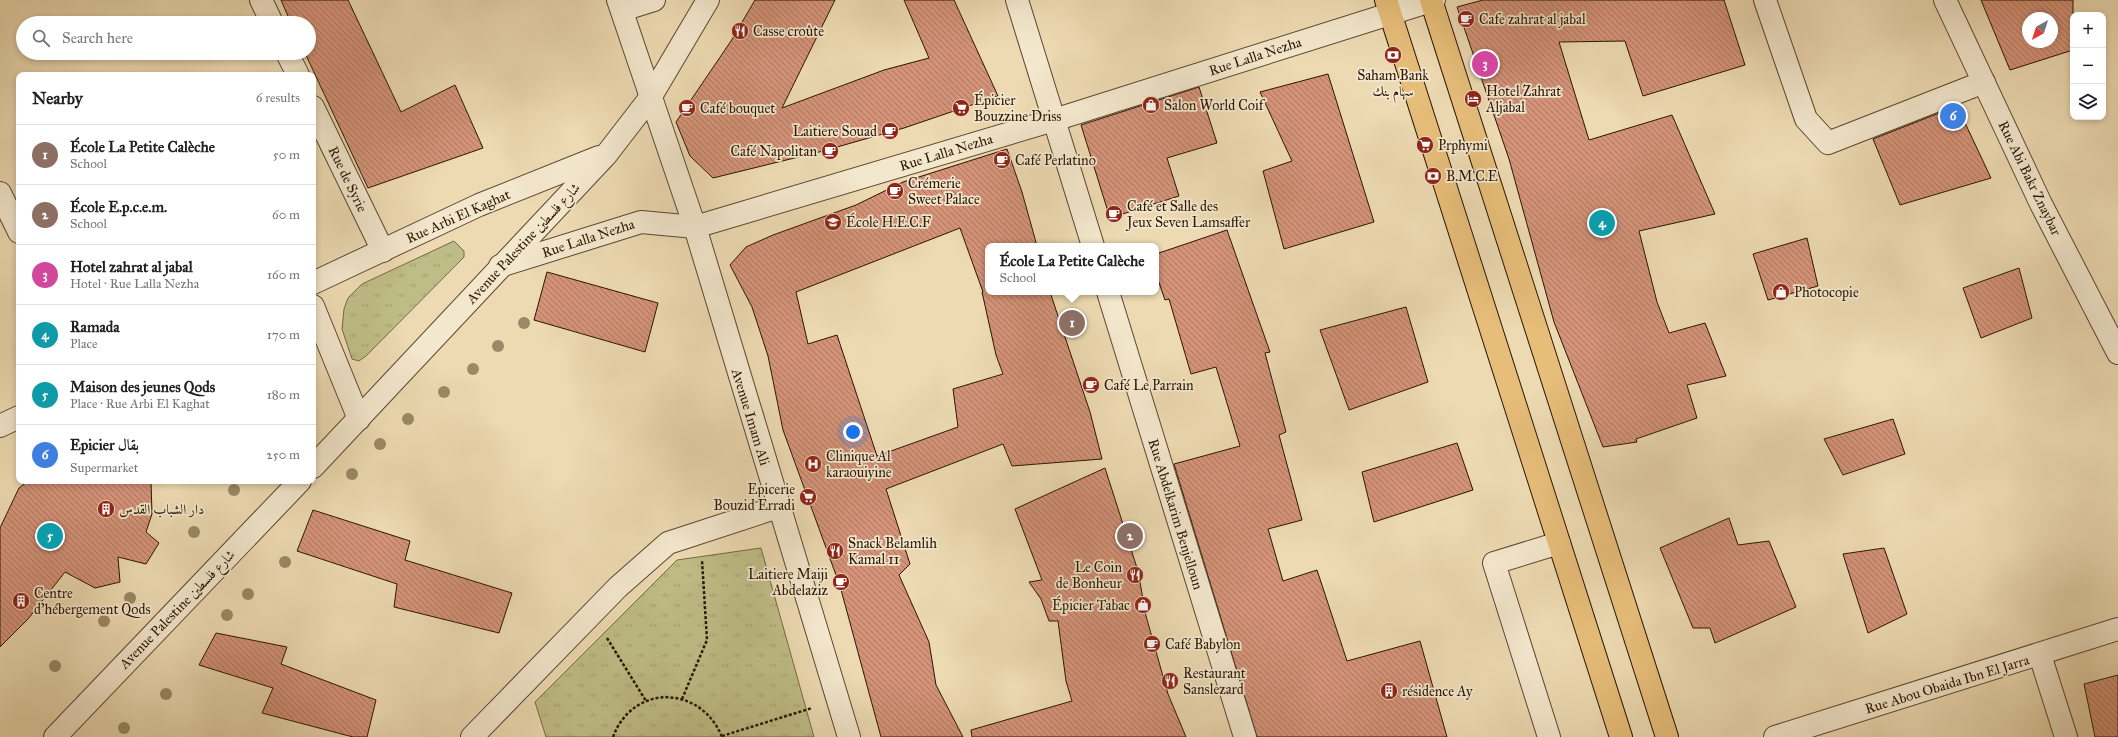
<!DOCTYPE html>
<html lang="en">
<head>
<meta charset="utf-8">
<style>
	:root { --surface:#fff; --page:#f6f6f6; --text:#202124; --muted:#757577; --line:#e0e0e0; --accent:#8f2418 }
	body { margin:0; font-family:"IM FELL Great Primer",Amiri,serif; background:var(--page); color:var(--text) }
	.controls { position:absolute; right:12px; top:12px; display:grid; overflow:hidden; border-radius:8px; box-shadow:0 2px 6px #0003 }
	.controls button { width:36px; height:36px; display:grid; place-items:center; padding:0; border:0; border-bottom:1px solid var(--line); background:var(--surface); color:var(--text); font:20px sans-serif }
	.compass { position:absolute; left:2022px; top:12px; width:36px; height:36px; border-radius:50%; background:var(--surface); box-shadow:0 2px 6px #0003; rotate:219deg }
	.you { position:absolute; left:853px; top:432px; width:14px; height:14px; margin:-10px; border:3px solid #fff; border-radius:50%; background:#1a73e8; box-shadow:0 0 0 6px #1a73e833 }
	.badge { display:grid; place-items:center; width:26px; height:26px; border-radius:50%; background:var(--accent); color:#fff; font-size:13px; font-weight:700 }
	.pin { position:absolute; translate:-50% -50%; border:2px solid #fff; box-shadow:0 1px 4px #0006 }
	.popup { position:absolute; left:985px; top:243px; width:174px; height:52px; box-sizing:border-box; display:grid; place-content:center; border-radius:8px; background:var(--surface); filter:drop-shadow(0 1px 3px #0005); font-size:13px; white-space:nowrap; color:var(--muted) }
	.popup b { font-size:15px; color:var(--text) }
	.popup::after { content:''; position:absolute; left:50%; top:100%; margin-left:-8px; border:8px solid transparent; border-top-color:var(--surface) }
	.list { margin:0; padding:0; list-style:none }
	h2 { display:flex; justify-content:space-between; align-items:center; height:52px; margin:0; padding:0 16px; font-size:17px }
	h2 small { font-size:13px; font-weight:400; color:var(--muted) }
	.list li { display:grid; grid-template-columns:26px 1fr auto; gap:12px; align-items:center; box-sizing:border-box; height:60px; padding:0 16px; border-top:1px solid var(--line) }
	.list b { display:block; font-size:15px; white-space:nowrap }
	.list p { margin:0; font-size:13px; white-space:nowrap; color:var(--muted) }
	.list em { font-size:13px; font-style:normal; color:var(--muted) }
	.icon { flex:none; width:22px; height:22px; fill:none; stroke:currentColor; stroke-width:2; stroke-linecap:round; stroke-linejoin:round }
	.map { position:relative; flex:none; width:2118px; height:737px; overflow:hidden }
	.search { position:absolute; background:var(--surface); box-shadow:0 2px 6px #0003; left:16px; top:16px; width:300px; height:44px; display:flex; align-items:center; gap:10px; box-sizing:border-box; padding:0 14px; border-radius:22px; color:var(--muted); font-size:15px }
	.panel { position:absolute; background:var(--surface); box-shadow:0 2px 6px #0003; left:16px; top:72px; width:300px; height:412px; border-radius:8px }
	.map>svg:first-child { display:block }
	.park { fill:url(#park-tufts); stroke:#746944 }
	.building { fill:url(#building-back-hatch); stroke:#2a1502; fill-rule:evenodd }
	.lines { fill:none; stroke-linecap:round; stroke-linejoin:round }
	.minor-casing { stroke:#5b462e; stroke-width:24 }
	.major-casing { stroke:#2a1502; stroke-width:24 }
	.path { stroke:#2a1502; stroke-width:2.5; stroke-dasharray:3 2; stroke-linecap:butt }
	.minor { stroke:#f3e7cd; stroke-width:22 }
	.major { stroke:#e6bd79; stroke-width:22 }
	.tree { fill:#9a8967 }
	.labels { text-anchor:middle; stroke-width:3.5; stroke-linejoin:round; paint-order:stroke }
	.poi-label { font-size:14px; fill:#2a1502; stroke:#f3e7cd; text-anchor:start }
	.street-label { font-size:14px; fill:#2a1502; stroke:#f3e7cd }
</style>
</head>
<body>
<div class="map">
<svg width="2118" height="737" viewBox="0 0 2118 737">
	<defs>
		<pattern id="park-tufts" width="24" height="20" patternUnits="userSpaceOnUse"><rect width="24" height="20" fill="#bfbd87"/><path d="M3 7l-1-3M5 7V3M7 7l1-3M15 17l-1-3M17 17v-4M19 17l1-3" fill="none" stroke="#a4a273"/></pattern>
		<pattern id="building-back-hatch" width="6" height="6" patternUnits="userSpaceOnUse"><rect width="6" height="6" fill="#d49379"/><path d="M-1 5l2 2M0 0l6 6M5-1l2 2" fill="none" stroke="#ac7761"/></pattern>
	</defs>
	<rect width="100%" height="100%" fill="#eddab2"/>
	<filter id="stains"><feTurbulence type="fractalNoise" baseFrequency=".005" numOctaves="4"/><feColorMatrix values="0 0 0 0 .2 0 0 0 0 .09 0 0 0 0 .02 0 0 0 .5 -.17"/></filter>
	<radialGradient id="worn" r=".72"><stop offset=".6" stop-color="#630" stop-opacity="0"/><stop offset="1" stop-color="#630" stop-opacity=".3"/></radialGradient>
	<!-- park -->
	<g class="park">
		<path d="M 454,241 L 464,251 L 464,257 L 366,356 L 359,361 L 352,359 L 342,329 L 344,309 L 348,298 L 362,284 Z"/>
		<path d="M 761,548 L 814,737 L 546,737 L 535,702 L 677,560 Z"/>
	</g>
	<!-- building -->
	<g class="building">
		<path d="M 281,0 L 348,0 L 401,112 L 455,85 L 483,148 L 368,188 L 305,53 L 309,53 L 309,23 L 291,23 Z"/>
		<path d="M 755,0 L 835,0 L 782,108 L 884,70 L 929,58 L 904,0 L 954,0 L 998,96 L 904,128 L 823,151 L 713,178 L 690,156 L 676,122 L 731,41 Z"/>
		<path d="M 1483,0 L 1724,0 L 1745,65 L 1643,96 L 1625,41 L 1559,42 L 1589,140 L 1672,115 L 1715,214 L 1639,231 L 1657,302 L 1669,333 L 1705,323 L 1726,376 L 1687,385 L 1697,418 L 1636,439 L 1637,442 L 1603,447 L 1554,322 L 1509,159 L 1457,7 Z"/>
		<path d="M 1981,0 L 2073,0 L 2073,50 L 2010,70 ZM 2028,18 L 2052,18 L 2052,42 L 2028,42 Z"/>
		<path d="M 1328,74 L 1374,222 L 1284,249 L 1263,171 L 1292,161 L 1260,92 Z"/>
		<path d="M 1199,87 L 1217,143 L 1167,158 L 1179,196 L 1110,218 L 1081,125 Z"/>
		<path d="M 1957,106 L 1991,178 L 1900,205 L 1873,139 Z"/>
		<path d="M 1007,149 L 1022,192 L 1037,246 L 988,246 L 988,292 L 1050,292 L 1090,412 L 1102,459 L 1012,466 L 1003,444 L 886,489 L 910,564 L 899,575 L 929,642 L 936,685 L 963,737 L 881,737 L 840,586 L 783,430 L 768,356 L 752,307 L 730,265 L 746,247 L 773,235 L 856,205 L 903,182 ZM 960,228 L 983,292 L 982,292 L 996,355 L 1003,374 L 953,389 L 958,427 L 877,456 L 837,335 L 808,344 L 796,292 Z"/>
		<path d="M 1227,230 L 1270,352 L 1265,353 L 1286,432 L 1279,435 L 1302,520 L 1268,529 L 1283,581 L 1317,570 L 1347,661 L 1420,641 L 1447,737 L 1257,737 L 1174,464 L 1240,446 L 1216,367 L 1191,374 L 1169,299 L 1165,300 L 1156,274 L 1156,254 Z"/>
		<path d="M 1807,238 L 1818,286 L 1768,300 L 1753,254 Z"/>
		<path d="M 2019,268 L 2032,318 L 1981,338 L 1963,288 Z"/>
		<path d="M 547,272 L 658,303 L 645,352 L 534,320 Z"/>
		<path d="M 1406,307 L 1428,382 L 1349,410 L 1320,330 Z"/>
		<path d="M 1893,419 L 1905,454 L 1843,475 L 1824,439 Z"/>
		<path d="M 1457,443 L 1473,490 L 1374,522 L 1362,472 Z"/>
		<path d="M 1105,468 L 1138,571 L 1146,616 L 1168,694 L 1186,737 L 972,737 L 971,730 L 1072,701 L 1066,681 L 1058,621 L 1049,621 L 1041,599 L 1029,582 L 1042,580 L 1015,509 Z"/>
		<path d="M 28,481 L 151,481 L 152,514 L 146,532 L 159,543 L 146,564 L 118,557 L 120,582 L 95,588 L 65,572 L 28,619 L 0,647 L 0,528 L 19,488 Z"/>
		<path d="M 313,510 L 410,541 L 405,560 L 512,593 L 499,633 L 394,607 L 397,584 L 297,551 Z"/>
		<path d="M 1729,518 L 1738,545 L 1769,541 L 1796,607 L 1715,643 L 1710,628 L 1693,628 L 1660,548 Z"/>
		<path d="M 1884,548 L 1907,614 L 1868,633 L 1843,554 Z"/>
		<path d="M 216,633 L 287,647 L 281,664 L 376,700 L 367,737 L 353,737 L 262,713 L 273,688 L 199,665 Z"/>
		<path d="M 2118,675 L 2118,737 L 2095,737 L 2084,684 Z"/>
	</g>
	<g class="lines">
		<defs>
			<g id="minor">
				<path d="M 261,0 L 272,23"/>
				<path d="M 618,0 L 695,227 L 849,737"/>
				<path d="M 1017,0 L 1093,246"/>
				<path d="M 1765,0 L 1806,119 L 1828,143 L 1984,82"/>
				<path d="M 1945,0 L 2041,204 L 2118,353"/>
				<path d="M 622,10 L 654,0"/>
				<path d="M 287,53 L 298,75"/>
				<path d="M 313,107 L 383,251"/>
				<path d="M 0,193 L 19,232"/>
				<path d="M 500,266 L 641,222 L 695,227 L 1054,120 L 1434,0"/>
				<path d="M 313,283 L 479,205 L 599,157"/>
				<path d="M 1108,292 L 1245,737"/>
				<path d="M 313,306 L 359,419"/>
				<path d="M 0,426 L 19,417"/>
				<path d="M 313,467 L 606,155 L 650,98 L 708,0"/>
				<path d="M 2040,655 L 2066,737"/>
				<path d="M 55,737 L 300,481"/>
				<path d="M 472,737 L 618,587 L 668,543 L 778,507"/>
				<path d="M 1549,737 L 1494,563 L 1559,543"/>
				<path d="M 1775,737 L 2118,629"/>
			</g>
			<g id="major">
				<path d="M 1386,0 L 1621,737"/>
				<path d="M 1431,0 L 1667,737"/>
			</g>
		</defs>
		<!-- minor casing -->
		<use href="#minor" class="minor-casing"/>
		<!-- major casing -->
		<use href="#major" class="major-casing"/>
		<!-- path -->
		<g class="path">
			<path d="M 607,638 L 646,701"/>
			<path d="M 682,699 L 707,640 L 702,560"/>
			<path d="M 722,736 L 812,708"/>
			<path d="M 613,737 C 633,683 701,685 722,737"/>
		</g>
		<!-- minor -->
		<use href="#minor" class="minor"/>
		<!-- major -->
		<use href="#major" class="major"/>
	</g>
	<!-- trees -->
	<g class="tree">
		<circle cx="524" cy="323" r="6"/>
		<circle cx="498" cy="346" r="6"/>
		<circle cx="473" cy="369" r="6"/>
		<circle cx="444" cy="392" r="6"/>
		<circle cx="408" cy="419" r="6"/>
		<circle cx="380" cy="444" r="6"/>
		<circle cx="352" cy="474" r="6"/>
		<circle cx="234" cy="490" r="6"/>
		<circle cx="194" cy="532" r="6"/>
		<circle cx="285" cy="562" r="6"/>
		<circle cx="248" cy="594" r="6"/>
		<circle cx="130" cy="598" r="6"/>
		<circle cx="227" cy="615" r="6"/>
		<circle cx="104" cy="621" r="6"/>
		<circle cx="55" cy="666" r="6"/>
		<circle cx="166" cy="694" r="6"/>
		<circle cx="124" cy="728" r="6"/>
	</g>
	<!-- icons -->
	<defs>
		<symbol id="cafe-disc" viewBox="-11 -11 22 22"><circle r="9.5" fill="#8f2418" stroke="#f3e7cd"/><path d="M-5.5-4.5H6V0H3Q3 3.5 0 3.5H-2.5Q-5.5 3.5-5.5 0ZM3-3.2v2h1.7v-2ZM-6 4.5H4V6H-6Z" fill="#fff"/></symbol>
		<symbol id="restaurant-disc" viewBox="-11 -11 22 22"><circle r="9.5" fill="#8f2418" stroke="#f3e7cd"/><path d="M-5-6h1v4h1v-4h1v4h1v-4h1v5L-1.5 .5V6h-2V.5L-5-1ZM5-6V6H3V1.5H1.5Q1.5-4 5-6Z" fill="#fff"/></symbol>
		<symbol id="bank-disc" viewBox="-11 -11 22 22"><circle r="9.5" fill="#8f2418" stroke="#f3e7cd"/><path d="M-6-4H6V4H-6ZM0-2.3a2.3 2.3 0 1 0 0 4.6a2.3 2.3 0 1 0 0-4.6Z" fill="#fff"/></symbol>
		<symbol id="hotel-disc" viewBox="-11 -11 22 22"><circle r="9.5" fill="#8f2418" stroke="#f3e7cd"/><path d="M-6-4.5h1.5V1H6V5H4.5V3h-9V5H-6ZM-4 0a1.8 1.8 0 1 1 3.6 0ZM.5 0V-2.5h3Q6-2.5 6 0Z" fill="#fff"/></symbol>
		<symbol id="shop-disc" viewBox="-11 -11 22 22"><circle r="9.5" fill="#8f2418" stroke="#f3e7cd"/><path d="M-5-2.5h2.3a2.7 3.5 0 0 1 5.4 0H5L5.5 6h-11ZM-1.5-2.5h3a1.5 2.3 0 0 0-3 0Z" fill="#fff"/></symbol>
		<symbol id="supermarket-disc" viewBox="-11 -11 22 22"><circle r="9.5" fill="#8f2418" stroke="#f3e7cd"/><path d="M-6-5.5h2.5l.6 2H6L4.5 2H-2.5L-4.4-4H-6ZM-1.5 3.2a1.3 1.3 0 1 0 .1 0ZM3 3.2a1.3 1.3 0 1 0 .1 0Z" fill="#fff"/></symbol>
		<symbol id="school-disc" viewBox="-11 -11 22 22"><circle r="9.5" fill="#8f2418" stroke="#f3e7cd"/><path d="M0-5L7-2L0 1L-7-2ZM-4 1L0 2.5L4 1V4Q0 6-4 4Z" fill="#fff"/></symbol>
		<symbol id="hospital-disc" viewBox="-11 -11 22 22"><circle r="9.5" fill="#8f2418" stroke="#f3e7cd"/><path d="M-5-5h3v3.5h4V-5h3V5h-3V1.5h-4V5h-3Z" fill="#fff"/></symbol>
		<symbol id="building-disc" viewBox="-11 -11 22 22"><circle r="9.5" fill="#8f2418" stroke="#f3e7cd"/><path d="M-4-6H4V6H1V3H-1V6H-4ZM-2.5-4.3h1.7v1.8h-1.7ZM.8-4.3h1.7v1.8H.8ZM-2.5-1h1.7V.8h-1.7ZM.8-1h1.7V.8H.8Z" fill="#fff"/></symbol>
	</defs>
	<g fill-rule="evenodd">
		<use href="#cafe-disc" x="1456" y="9" width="20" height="20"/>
		<use href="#restaurant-disc" x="730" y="21" width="20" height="20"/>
		<use href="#bank-disc" x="1383" y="45" width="20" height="20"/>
		<use href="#hotel-disc" x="1463" y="89" width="20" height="20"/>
		<use href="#shop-disc" x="1141" y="95" width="20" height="20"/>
		<use href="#cafe-disc" x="677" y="98" width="20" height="20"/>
		<use href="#supermarket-disc" x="951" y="98" width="20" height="20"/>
		<use href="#cafe-disc" x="880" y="121" width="20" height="20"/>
		<use href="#supermarket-disc" x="1415" y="135" width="20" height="20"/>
		<use href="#cafe-disc" x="820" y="141" width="20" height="20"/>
		<use href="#cafe-disc" x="992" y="150" width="20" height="20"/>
		<use href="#bank-disc" x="1423" y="166" width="20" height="20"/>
		<use href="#cafe-disc" x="885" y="181" width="20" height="20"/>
		<use href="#cafe-disc" x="1104" y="204" width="20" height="20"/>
		<use href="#school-disc" x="823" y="212" width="20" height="20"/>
		<use href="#shop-disc" x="1771" y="282" width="20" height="20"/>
		<use href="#cafe-disc" x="1081" y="375" width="20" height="20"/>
		<use href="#hospital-disc" x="803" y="454" width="20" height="20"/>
		<use href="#supermarket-disc" x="798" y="487" width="20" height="20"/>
		<use href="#building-disc" x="96" y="499" width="20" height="20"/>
		<use href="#restaurant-disc" x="825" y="541" width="20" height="20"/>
		<use href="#restaurant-disc" x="1125" y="565" width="20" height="20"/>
		<use href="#cafe-disc" x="831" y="572" width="20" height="20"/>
		<use href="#building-disc" x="11" y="591" width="20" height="20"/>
		<use href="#shop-disc" x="1133" y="595" width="20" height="20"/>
		<use href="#cafe-disc" x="1142" y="634" width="20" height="20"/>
		<use href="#restaurant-disc" x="1160" y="671" width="20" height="20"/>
		<use href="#building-disc" x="1379" y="681" width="20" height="20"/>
	</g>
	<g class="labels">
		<!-- poi labels -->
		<g class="poi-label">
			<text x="1479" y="24">Cafe zahrat al jabal</text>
			<text x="753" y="36">Casse croûte</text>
			<text x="1393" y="80" text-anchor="middle">Saham Bank<tspan x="1393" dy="16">سهام بنك</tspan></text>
			<text x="1486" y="96">Hotel Zahrat<tspan x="1486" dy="16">Aljabal</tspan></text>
			<text x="974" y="105">Épicier<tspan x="974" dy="16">Bouzzine Driss</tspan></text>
			<text x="1164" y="110">Salon World Coif</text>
			<text x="700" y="113">Café bouquet</text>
			<text x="877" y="136" text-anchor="end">Laitiere Souad</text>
			<text x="1438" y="150">Prphymi</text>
			<text x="817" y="156" text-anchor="end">Café Napolitan</text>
			<text x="1015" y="165">Café Perlatino</text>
			<text x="1446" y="181">B.M.C.E</text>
			<text x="908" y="188">Crémerie<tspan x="908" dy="16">Sweet Palace</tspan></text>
			<text x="1127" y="211">Café et Salle des<tspan x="1127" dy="16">Jeux Seven Lamsaffer</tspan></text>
			<text x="846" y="227">École H.E.C.F</text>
			<text x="1794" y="297">Photocopie</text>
			<text x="1104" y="390">Café Le Parrain</text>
			<text x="826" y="461">Clinique Al<tspan x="826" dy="16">karaouiyine</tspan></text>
			<text x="795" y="494" text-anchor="end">Epicerie<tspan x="795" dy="16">Bouzid Erradi</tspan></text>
			<text x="119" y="514">دار الشباب القدس</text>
			<text x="848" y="548">Snack Belamlih<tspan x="848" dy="16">Kamal 11</tspan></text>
			<text x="1122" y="572" text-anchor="end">Le Coin<tspan x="1122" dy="16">de Bonheur</tspan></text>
			<text x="828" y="579" text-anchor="end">Laitiere Maiji<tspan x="828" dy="16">Abdelaziz</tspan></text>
			<text x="34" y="598">Centre<tspan x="34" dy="16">d'hébergement Qods</tspan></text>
			<text x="1130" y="610" text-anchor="end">Épicier Tabac</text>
			<text x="1165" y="649">Café Babylon</text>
			<text x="1183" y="678">Restaurant<tspan x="1183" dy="16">Sanslezard</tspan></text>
			<text x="1402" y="696">résidence Ay</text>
		</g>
		<!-- street labels -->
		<g class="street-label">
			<text transform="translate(1255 56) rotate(-18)" y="5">Rue Lalla Nezha</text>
			<text transform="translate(946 152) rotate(-17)" y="5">Rue Lalla Nezha</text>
			<text transform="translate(2030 178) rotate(64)" y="5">Rue Abi Bakr Znaybar</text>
			<text transform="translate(348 179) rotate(64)" y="5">Rue de Syrie</text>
			<text transform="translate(458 216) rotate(-24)" y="5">Rue Arbi El Kaghat</text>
			<text transform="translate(588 238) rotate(-18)" y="5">Rue Lalla Nezha</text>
			<text transform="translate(523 243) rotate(-47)" y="5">Avenue Palestine شارع فلسطين</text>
			<text transform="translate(751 417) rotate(73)" y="5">Avenue Imam Ali</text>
			<text transform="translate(1176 514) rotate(73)" y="5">Rue Abdelkarim Benjelloun</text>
			<text transform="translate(177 609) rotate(-46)" y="5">Avenue Palestine شارع فلسطين</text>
			<text transform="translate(1947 684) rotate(-17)" y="5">Rue Abou Obaida Ibn El Jarra</text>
		</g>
	</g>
	<rect width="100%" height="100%" filter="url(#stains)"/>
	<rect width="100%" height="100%" fill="url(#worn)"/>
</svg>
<div class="controls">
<button>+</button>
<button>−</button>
<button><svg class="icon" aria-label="layers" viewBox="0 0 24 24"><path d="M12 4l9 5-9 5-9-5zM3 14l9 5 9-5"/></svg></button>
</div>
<svg class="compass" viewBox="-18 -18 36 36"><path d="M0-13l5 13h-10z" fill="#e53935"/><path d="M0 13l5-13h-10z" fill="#757577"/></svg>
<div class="you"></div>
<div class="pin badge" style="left:1072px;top:323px;background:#8d6e63">1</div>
<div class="popup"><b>École La Petite Calèche</b>School</div>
<div class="pin badge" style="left:1130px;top:536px;background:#8d6e63">2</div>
<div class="pin badge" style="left:1485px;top:64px;background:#d1479c">3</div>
<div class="pin badge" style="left:1602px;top:223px;background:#0f9aa8">4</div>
<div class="pin badge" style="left:50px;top:536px;background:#0f9aa8">5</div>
<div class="pin badge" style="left:1953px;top:116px;background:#3f7fe0">6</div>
<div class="search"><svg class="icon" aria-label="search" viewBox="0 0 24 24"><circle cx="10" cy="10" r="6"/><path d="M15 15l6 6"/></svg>Search here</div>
<section class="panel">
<h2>Nearby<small>6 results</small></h2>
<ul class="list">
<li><span class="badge" style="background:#8d6e63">1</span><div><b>École La Petite Calèche</b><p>School</p></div><em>50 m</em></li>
<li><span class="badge" style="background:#8d6e63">2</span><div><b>École E.p.c.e.m.</b><p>School</p></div><em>60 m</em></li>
<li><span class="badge" style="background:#d1479c">3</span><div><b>Hotel zahrat al jabal</b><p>Hotel · Rue Lalla Nezha</p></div><em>160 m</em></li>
<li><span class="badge" style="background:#0f9aa8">4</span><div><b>Ramada</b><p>Place</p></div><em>170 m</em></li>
<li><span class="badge" style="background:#0f9aa8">5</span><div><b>Maison des jeunes Qods</b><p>Place · Rue Arbi El Kaghat</p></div><em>180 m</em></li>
<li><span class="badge" style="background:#3f7fe0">6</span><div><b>Epicier بقال</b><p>Supermarket</p></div><em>250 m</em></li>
</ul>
</section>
</div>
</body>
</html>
